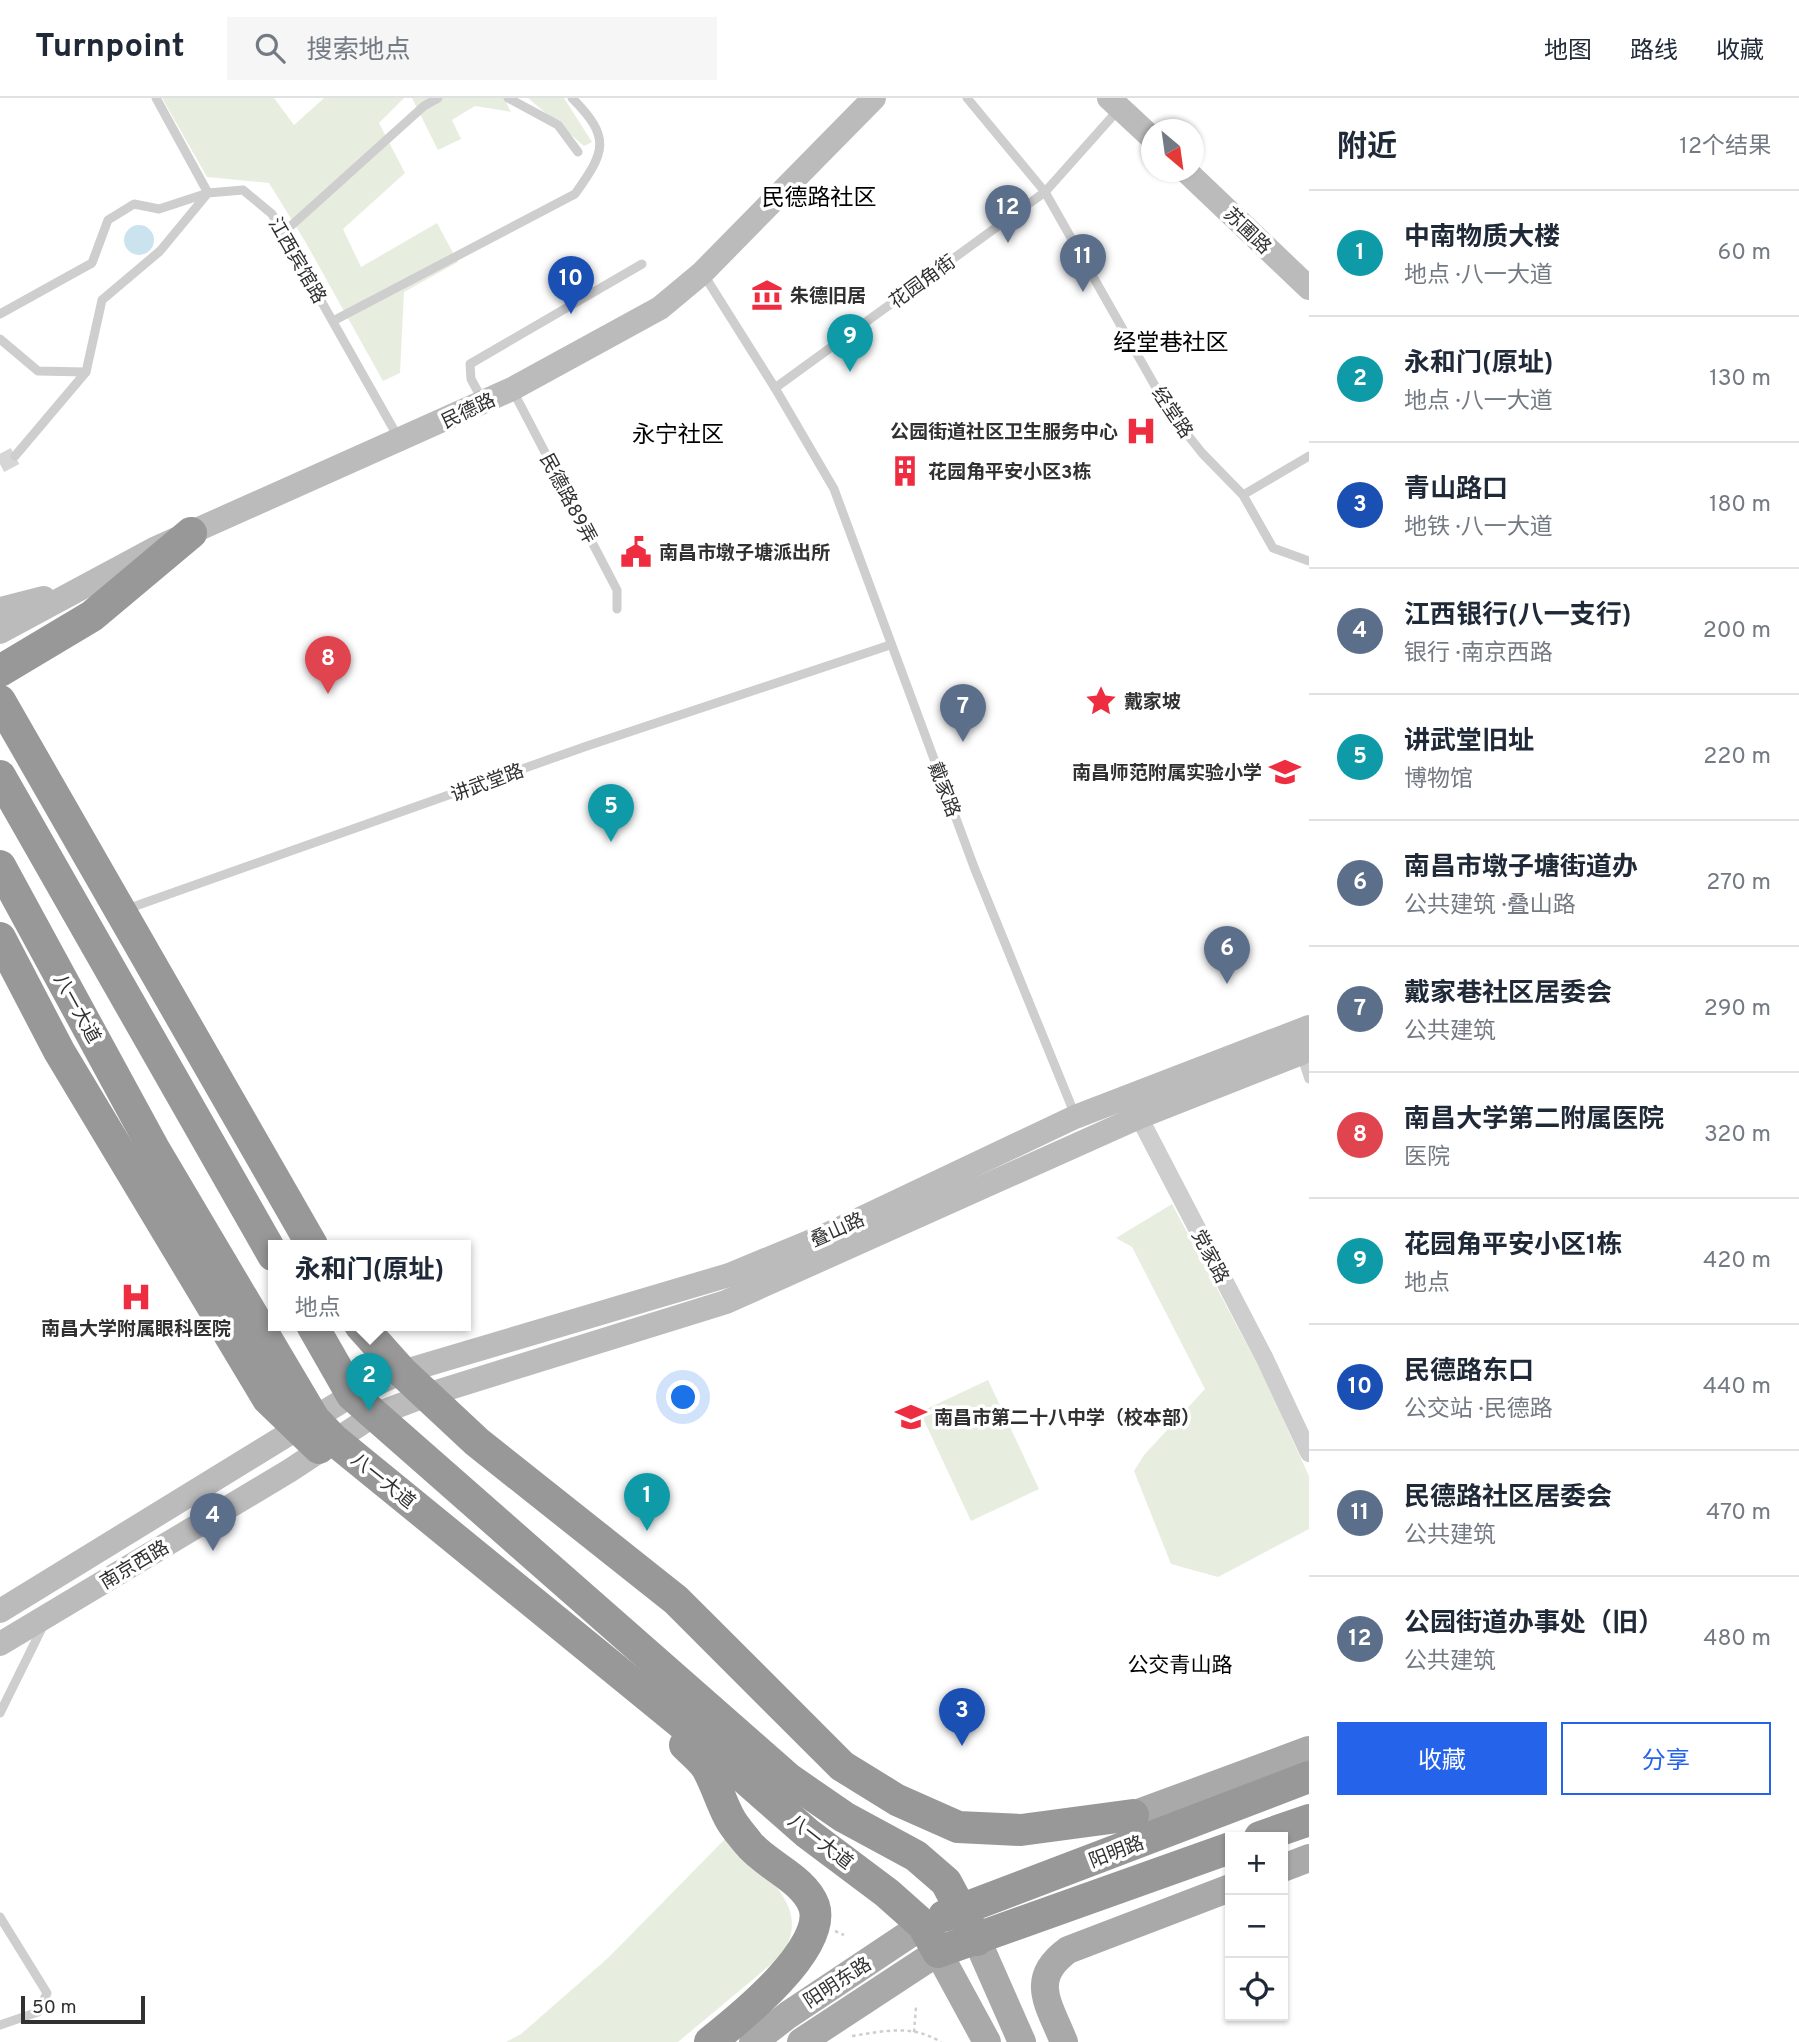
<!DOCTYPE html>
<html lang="zh">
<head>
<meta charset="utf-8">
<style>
	:root { --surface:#fff; --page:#f6f6f7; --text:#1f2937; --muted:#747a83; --line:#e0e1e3; --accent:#2563eb }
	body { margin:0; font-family:Overpass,"Noto Sans SC",sans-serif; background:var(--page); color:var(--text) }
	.controls { position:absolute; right:21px; bottom:21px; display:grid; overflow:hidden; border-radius:0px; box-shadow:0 2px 5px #0004 }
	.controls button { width:63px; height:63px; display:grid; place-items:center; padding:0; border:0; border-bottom:2px solid var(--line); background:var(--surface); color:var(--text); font:35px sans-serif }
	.compass { position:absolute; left:1141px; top:21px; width:63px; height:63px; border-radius:50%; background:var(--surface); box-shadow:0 2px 5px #0004; rotate:151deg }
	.scale { position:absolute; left:21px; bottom:18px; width:124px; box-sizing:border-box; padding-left:7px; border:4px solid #313131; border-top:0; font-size:19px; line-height:24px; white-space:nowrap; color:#313131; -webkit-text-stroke:5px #fff; paint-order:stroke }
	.you { position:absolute; left:684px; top:1300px; width:24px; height:24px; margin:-18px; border:5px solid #fff; border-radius:50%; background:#1a73e8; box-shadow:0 0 0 10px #1a73e833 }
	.badge { display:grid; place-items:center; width:46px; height:46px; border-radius:50%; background:var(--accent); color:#fff; font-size:23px; font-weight:700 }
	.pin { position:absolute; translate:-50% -58px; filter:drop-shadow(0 2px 4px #0008) }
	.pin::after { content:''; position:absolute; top:37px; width:24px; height:21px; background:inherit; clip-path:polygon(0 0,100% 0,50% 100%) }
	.popup { position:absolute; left:268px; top:1142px; width:203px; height:91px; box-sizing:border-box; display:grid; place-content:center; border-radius:0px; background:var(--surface); filter:drop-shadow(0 2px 5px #0005); font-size:23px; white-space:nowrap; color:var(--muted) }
	.popup b { font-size:26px; color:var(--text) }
	.popup::after { content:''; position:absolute; left:50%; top:100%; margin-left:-14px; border:14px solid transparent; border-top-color:var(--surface) }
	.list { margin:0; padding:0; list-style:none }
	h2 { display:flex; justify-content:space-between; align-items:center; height:91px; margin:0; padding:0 28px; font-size:30px }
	h2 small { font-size:23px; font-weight:400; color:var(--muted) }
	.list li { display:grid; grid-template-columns:46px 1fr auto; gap:21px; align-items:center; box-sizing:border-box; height:126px; padding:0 28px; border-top:2px solid var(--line) }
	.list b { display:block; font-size:26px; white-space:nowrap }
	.list p { margin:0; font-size:23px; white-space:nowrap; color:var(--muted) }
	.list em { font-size:23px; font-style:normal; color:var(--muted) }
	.actions { display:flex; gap:14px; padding:21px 28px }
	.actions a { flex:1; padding:16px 0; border:2px solid var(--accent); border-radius:0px; text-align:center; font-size:24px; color:var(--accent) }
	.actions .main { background:var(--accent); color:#fff }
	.icon { flex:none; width:38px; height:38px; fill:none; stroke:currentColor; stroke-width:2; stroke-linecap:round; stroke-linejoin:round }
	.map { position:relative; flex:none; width:1309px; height:1944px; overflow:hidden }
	header { display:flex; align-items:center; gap:42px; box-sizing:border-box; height:98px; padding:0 35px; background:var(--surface); border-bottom:2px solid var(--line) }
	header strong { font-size:33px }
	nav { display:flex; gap:38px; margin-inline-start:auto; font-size:24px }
	.search { width:490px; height:63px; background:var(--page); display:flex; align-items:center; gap:18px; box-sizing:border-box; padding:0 24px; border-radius:0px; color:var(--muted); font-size:26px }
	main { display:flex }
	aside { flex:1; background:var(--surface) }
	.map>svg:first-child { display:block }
	.green { fill:#e8eedf }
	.water { fill:#cbe2ef }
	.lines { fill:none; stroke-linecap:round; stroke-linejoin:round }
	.street-tunnel { stroke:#d6d6d6; stroke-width:18; stroke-dasharray:18 9; stroke-linecap:butt }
	.path { stroke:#cecece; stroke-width:2.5; stroke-dasharray:3.5 3.5; stroke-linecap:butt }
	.lane { stroke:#cecece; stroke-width:9 }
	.street { stroke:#cecece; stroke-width:18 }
	.secondary { stroke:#bbb; stroke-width:24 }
	.primary { stroke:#a9a9a9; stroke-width:28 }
	.highway { stroke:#989898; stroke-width:32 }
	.labels { text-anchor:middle; stroke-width:7; stroke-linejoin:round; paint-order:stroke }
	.street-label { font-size:19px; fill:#313131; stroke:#fff }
	.poi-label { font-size:19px; font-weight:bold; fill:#313131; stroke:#fff; text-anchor:start }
	.neighbourhood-label { font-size:21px; fill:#000; stroke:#fff }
	.quarter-label { font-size:23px; fill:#000; stroke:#fff }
</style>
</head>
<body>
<header>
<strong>Turnpoint</strong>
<div class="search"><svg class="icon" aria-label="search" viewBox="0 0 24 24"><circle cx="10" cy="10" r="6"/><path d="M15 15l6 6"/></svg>搜索地点</div>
<nav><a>地图</a><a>路线</a><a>收藏</a></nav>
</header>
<main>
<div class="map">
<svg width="1309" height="1944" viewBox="0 0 1309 1944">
	<rect width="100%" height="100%" fill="#fff"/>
	<!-- green -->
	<g class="green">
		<path d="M 162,0 L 274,0 L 294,27 L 324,0 L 404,0 L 379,25 L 405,75 L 343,131 L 361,169 L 437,125 L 458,164 L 404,194 L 400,275 L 383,283 L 306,145 L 269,85 L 207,79 Z"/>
		<path d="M 412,0 L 504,0 L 511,14 L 475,8 L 452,22 L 461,41 L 438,52 Z"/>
		<path d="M 528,0 L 564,0 L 592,44 L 584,48 Z"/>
		<path d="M 1172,1106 L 1261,1273 L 1309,1378 L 1309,1431 L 1218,1479 L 1171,1466 L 1134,1373 L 1144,1357 L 1205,1291 L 1132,1149 L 1116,1140 Z"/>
		<path d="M 988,1282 L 1039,1391 L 971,1423 L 920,1314 Z"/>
		<path d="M 725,1741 C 759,1774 816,1806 781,1858 L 678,1944 L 506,1944 L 521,1936 L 608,1860 Z"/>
	</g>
	<!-- water -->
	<circle class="water" cx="139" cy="142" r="15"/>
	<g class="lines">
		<!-- street-tunnel -->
		<path class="street-tunnel" d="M 0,366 L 15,358"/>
		<!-- path -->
		<g class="path">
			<path d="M 835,1833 L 844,1837"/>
			<path d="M 914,1934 L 916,1909"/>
			<path d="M 852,1938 C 884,1933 911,1926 941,1944"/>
		</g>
		<!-- lane -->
		<g class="lane">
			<path d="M 508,0 L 558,27 L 578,54"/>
			<path d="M 967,0 L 1045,94 L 1171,316 L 1202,355 L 1243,397 L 1273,450 L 1309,463"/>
			<path d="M 283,135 L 424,8 L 438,0"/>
			<path d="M 704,177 L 775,290 L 1045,94 L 1119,11"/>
			<path d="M 0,216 L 92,165 L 108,122 L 134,106 L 159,111 L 208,95 L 156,0"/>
			<path d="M 333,223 L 575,96 C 605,54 612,40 572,0"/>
			<path d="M 0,241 L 38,273 L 86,274"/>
			<path d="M 775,290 L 834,391 L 974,769 L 1075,1017"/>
			<path d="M 513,293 L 617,492 L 617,511"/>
			<path d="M 483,303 L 471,281 L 470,266 L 642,166"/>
			<path d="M 15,358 L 86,274 L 102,202 L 160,153 L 208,95 L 243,92 L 272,116 L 398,339"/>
			<path d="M 1243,397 L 1309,358"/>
			<path d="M 127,811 L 587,648 L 890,547"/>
			<path d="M 1301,957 L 1309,981"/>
			<path d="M 0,1615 L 43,1528"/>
			<path d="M 0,1819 L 47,1895 L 38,1914 L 0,1927"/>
		</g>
		<!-- street -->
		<path class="street" d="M 1127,1019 L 1139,1019 L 1265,1261 L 1309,1355"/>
		<!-- secondary -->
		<g class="secondary">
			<path d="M 1109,0 L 1152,40"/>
			<path d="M 1187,74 L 1309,190"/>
			<path d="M 0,511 L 44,500"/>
			<path d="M 0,534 L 154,451 L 512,291 L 660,210 L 702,175 L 874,0"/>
			<path d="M 0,1513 L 352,1297 L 402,1274 L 729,1177 L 826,1137 L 1075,1019 L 1309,929"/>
			<path d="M 0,1546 L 289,1373 L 374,1317 L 427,1297 L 726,1204 L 1139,1019 L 1309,952"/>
		</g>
		<!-- primary -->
		<g class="primary">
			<path d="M 1133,1717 L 1309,1652"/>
			<path d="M 1283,1770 L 1309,1760"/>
			<path d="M 977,1842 L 1022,1944"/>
			<path d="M 753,1944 L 788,1917 L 923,1827"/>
			<path d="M 801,1944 L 938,1854 L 987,1944"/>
			<path d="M 1064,1944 C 1049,1906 1028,1881 1068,1852 L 1230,1790"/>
		</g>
		<!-- highway -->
		<g class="highway">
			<path d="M 0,573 L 92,518 L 191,435"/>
			<path d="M 0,603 L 312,1147"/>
			<path d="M 0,678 L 273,1157"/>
			<path d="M 0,768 L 154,1051 L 314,1321 L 334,1342 L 692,1634 L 807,1735 L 887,1795 L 923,1827 L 938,1854 L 1230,1750"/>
			<path d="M 0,840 L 59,953 L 268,1301 L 319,1350"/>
			<path d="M 312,1227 L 352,1297 L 789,1681 L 844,1719 L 916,1758 L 946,1784 L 977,1842"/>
			<path d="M 360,1227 L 402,1274 L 477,1344 L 676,1502 L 842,1668 L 897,1702 L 958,1729 L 1021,1732 L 1133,1717"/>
			<path d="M 685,1647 C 692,1654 702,1662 707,1670 C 716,1686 721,1704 729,1719 C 734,1729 742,1737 748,1745 C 765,1767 804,1780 814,1808 C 828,1850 739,1921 710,1944"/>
			<path d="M 1260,1739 L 1309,1722"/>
			<path d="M 944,1818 L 1309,1679"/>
		</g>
	</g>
	<!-- icons -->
	<defs>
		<symbol id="museum-bare" viewBox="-9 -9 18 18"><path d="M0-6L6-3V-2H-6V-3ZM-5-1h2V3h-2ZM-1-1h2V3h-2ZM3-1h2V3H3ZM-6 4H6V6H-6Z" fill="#ee2d41" stroke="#fff" stroke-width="2.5" paint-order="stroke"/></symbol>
		<symbol id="hospital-bare" viewBox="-9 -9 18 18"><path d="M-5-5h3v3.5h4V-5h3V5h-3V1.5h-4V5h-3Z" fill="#ee2d41" stroke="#fff" stroke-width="2.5" paint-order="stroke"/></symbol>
		<symbol id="building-bare" viewBox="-9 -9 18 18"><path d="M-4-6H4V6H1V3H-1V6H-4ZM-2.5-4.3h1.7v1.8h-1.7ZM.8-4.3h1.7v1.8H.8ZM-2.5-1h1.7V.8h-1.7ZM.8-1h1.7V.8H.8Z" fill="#ee2d41" stroke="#fff" stroke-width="2.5" paint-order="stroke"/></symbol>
		<symbol id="civic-bare" viewBox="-9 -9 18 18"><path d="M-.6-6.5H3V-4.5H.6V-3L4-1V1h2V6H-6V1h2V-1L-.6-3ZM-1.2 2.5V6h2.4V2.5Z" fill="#ee2d41" stroke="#fff" stroke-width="2.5" paint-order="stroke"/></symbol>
		<symbol id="sight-bare" viewBox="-9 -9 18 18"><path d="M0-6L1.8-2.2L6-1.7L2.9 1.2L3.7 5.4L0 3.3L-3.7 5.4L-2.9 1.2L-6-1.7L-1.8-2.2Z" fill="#ee2d41" stroke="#fff" stroke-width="2.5" paint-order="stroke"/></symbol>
		<symbol id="school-bare" viewBox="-9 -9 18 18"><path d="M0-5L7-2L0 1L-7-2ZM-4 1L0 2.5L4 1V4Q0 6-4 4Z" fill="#ee2d41" stroke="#fff" stroke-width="2.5" paint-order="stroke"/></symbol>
	</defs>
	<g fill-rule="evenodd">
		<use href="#museum-bare" x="745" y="175" width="44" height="44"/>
		<use href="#hospital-bare" x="1119" y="311" width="44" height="44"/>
		<use href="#building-bare" x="883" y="351" width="44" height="44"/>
		<use href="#civic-bare" x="614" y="432" width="44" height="44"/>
		<use href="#sight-bare" x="1079" y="581" width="44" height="44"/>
		<use href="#school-bare" x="1263" y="652" width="44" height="44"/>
		<use href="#hospital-bare" x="114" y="1177" width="44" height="44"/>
		<use href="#school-bare" x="889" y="1297" width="44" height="44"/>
	</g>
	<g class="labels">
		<!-- street labels -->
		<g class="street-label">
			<text transform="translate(1248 132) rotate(44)" y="7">苏圃路</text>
			<text transform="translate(298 162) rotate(60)" y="7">江西宾馆路</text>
			<text transform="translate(922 183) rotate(-36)" y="7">花园角街</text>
			<text transform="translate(468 312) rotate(-25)" y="7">民德路</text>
			<text transform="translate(1173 314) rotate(56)" y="7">经堂路</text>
			<text transform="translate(569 400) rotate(62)" y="7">民德路89弄</text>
			<text transform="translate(487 684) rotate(-20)" y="7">讲武堂路</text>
			<text transform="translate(945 691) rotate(69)" y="7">戴家路</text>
			<text transform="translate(78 910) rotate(61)" y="7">八一大道</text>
			<text transform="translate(837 1131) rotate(-24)" y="7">叠山路</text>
			<text transform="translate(1211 1158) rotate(62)" y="7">党家路</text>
			<text transform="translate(384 1382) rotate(39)" y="7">八一大道</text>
			<text transform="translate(134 1466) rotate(-31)" y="7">南京西路</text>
			<text transform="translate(821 1743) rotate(38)" y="7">八一大道</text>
			<text transform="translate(1116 1753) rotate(-21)" y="7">阳明路</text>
			<text transform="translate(837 1884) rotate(-33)" y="7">阳明东路</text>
		</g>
		<!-- poi labels -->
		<g class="poi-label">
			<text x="790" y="204">朱德旧居</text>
			<text x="1118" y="340" text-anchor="end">公园街道社区卫生服务中心</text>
			<text x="928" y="380">花园角平安小区3栋</text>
			<text x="659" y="461">南昌市墩子塘派出所</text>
			<text x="1124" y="610">戴家坡</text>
			<text x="1262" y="681" text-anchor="end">南昌师范附属实验小学</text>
			<text x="136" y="1237" text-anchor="middle">南昌大学附属眼科医院</text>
			<text x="934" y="1326">南昌市第二十八中学（校本部）</text>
		</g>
		<!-- neighbourhood labels -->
		<g class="neighbourhood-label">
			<text x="1180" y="1574">公交青山路</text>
		</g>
		<!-- quarter labels -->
		<g class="quarter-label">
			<text x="819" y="107">民德路社区</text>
			<text x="1171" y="252">经堂巷社区</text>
			<text x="678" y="344">永宁社区</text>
		</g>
	</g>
</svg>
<div class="controls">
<button>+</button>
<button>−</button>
<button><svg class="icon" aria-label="locate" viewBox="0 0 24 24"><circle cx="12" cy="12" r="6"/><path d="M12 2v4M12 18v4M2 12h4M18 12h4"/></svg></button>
</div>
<svg class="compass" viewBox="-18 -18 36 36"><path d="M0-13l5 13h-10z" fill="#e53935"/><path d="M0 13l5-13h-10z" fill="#747a83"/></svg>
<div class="scale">50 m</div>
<div class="you"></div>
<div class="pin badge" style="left:647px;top:1433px;background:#0f9aa8">1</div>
<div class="pin badge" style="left:369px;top:1313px;background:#0f9aa8">2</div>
<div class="popup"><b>永和门(原址)</b>地点</div>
<div class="pin badge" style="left:962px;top:1648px;background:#1a4fb4">3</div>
<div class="pin badge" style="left:213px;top:1453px;background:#5c6f8a">4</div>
<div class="pin badge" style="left:611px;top:744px;background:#0f9aa8">5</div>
<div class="pin badge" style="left:1227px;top:886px;background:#5c6f8a">6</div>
<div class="pin badge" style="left:963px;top:644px;background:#5c6f8a">7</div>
<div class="pin badge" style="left:328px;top:596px;background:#e0444e">8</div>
<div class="pin badge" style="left:850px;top:274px;background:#0f9aa8">9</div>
<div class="pin badge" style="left:571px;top:216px;background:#1a4fb4">10</div>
<div class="pin badge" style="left:1083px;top:194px;background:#5c6f8a">11</div>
<div class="pin badge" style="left:1008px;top:145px;background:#5c6f8a">12</div>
</div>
<aside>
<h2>附近<small>12个结果</small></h2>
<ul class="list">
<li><span class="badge" style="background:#0f9aa8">1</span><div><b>中南物质大楼</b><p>地点 · 八一大道</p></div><em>60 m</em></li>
<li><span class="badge" style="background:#0f9aa8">2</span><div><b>永和门(原址)</b><p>地点 · 八一大道</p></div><em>130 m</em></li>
<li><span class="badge" style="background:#1a4fb4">3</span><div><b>青山路口</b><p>地铁 · 八一大道</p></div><em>180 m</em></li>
<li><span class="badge" style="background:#5c6f8a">4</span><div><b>江西银行(八一支行)</b><p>银行 · 南京西路</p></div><em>200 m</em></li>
<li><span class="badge" style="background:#0f9aa8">5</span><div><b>讲武堂旧址</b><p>博物馆</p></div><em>220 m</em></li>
<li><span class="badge" style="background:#5c6f8a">6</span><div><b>南昌市墩子塘街道办</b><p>公共建筑 · 叠山路</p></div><em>270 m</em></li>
<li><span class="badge" style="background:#5c6f8a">7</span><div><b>戴家巷社区居委会</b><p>公共建筑</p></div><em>290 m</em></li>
<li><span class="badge" style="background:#e0444e">8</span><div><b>南昌大学第二附属医院</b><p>医院</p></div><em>320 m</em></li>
<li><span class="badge" style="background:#0f9aa8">9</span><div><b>花园角平安小区1栋</b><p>地点</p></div><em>420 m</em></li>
<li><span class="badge" style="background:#1a4fb4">10</span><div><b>民德路东口</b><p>公交站 · 民德路</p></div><em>440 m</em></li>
<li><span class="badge" style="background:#5c6f8a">11</span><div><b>民德路社区居委会</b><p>公共建筑</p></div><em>470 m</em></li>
<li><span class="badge" style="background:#5c6f8a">12</span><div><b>公园街道办事处（旧）</b><p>公共建筑</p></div><em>480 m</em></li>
</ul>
<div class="actions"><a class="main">收藏</a><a>分享</a></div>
</aside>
</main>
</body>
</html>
